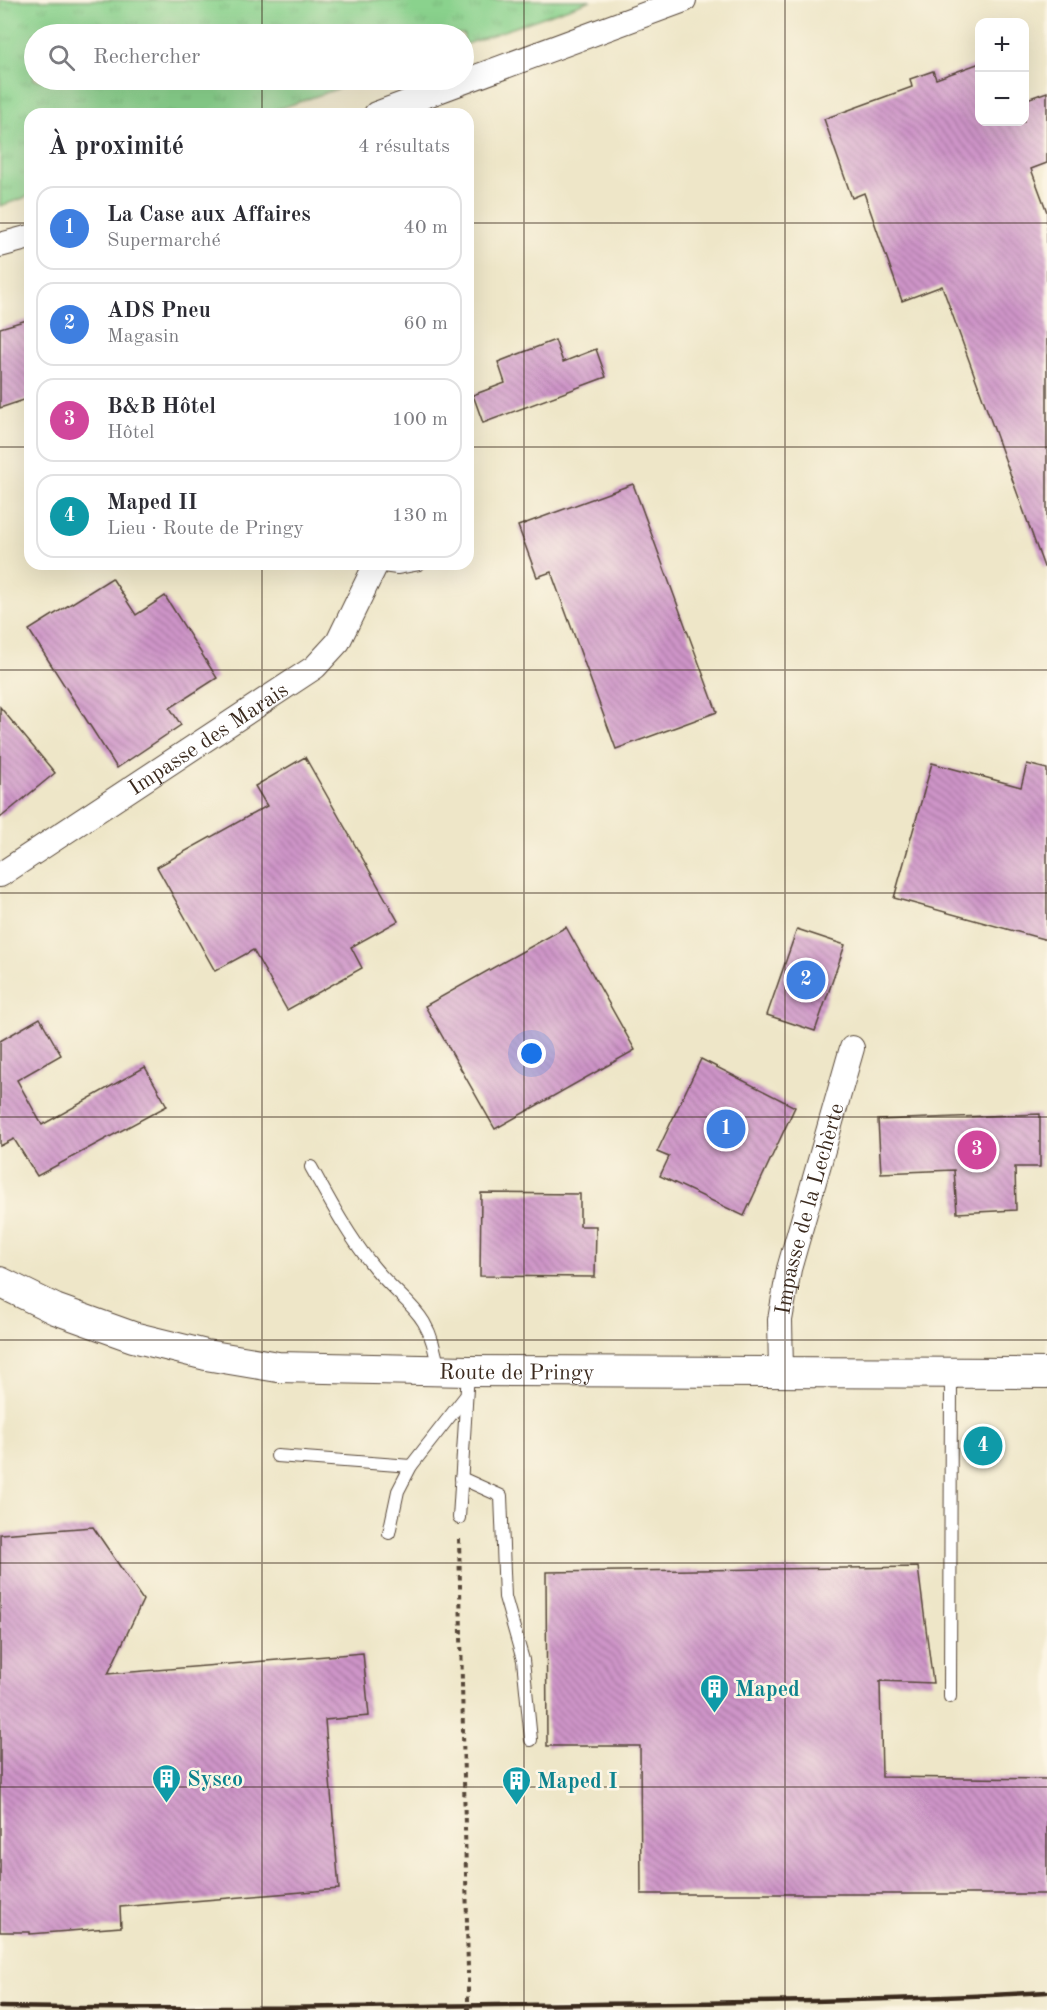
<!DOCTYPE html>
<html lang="fr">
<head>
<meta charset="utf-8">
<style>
	:root { --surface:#fff; --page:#f2f2f3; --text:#2b2b33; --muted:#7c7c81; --line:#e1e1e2; --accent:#db2777 }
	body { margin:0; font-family:"Old Standard TT",serif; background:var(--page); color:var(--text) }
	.controls { position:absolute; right:18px; top:18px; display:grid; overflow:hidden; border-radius:12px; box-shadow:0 6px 24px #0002 }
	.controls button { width:54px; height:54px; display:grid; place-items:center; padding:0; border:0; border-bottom:2px solid var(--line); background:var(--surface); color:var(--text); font:30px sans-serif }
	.you { position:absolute; left:532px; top:1054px; width:21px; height:21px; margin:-15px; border:4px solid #fff; border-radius:50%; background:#1a73e8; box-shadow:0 0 0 9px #1a73e833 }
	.badge { display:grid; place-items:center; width:39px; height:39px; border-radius:50%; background:var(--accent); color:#fff; font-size:20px; font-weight:700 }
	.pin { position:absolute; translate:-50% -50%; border:3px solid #fff; box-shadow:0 2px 6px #0006 }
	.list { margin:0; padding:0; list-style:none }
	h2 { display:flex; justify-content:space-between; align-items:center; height:78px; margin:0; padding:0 24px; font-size:26px }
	h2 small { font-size:20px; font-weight:400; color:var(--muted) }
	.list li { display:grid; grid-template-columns:39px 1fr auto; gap:18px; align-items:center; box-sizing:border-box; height:84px; margin:0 12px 12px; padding:0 12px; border:2px solid var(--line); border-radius:18px }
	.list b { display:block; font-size:22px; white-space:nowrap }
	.list p { margin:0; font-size:20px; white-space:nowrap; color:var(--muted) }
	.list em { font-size:20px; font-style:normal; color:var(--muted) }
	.icon { flex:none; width:33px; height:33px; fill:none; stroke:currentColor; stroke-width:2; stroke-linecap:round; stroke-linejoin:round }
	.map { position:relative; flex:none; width:1047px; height:2010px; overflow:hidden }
	.search { position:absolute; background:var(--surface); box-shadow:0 6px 24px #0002; left:24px; top:24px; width:450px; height:66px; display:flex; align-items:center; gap:15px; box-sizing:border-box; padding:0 21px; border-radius:33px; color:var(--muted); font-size:22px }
	.panel { position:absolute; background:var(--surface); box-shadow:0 6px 24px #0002; left:24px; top:108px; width:450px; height:462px; border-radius:18px }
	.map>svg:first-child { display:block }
	.grass { fill:url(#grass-tufts); stroke:#627e56; stroke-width:1.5 }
	.building { fill:url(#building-back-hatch) }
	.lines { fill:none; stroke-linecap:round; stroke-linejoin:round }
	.service-casing { stroke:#564638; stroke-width:14 }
	.minor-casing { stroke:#564638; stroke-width:26 }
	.tertiary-casing { stroke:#564638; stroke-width:32 }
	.path { stroke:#564638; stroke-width:4; stroke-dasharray:4.5 4.5; stroke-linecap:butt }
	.service { stroke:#fff; stroke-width:12 }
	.minor { stroke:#fff; stroke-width:24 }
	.tertiary { stroke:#fff; stroke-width:30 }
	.rail { stroke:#3b2a1e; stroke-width:4.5 }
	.path-bridge { stroke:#564638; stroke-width:4; stroke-dasharray:4.5 4.5; stroke-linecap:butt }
	.grid { fill:none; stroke:#3b2a1e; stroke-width:1.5; stroke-opacity:0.55 }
	.labels { text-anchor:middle; stroke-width:5; stroke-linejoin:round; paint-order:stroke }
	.street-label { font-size:22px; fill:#3b2a1e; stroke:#fcf5e5 }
	.culture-label { font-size:22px; font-weight:bold; fill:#0d838f; stroke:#fcf5e5; text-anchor:start }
</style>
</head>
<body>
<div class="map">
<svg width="1047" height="2010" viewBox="0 0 1047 2010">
	<defs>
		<pattern id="grass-tufts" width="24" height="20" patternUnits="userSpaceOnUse" patternTransform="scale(1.5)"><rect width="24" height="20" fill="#8ad28d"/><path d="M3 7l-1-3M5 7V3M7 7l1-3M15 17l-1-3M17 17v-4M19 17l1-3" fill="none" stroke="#78b479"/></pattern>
		<pattern id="building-back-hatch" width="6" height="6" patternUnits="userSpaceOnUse" patternTransform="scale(1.5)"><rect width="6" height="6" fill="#ce94c8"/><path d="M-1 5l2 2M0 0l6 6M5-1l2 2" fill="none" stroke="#a879a2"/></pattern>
	</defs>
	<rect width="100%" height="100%" fill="#fcf5e5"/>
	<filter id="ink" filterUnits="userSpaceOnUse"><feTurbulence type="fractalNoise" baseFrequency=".0167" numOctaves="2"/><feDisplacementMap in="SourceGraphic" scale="12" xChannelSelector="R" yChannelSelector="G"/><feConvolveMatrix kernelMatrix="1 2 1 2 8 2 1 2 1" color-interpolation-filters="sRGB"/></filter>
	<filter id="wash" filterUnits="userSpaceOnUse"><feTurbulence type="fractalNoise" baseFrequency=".008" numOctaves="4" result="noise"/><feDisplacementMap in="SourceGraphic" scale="24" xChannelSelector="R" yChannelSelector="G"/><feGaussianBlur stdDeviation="1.35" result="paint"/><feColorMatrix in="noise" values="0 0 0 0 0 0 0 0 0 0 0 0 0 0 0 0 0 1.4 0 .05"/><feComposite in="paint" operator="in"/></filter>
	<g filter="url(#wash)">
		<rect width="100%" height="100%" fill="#eee6c8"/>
		<!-- grass -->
		<path class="grass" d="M 0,0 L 591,0 L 464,45 L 464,34 L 34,34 L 34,80 L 363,80 L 264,114 L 30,114 L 30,196 L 0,206 Z"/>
		<g id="blocks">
			<!-- building -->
			<g class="building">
				<path d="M 980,63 L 980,122 L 1024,122 L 1024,100 L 1047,92 L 1047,163 L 1031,169 L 1047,212 L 1047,566 L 1044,567 L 942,286 L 902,301 L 864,193 L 852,198 L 824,119 L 912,87 L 910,79 L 933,71 L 936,79 Z"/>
				<path d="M 30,319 L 30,398 L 0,408 L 0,328 Z"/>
				<path d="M 555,340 L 563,362 L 596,349 L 606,377 L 483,423 L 473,395 L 505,383 L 498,362 Z"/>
				<path d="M 633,484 L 717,712 L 616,749 L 551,572 L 537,577 L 518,526 Z"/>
				<path d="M 112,578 L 136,615 L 165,596 L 217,678 L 170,708 L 181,725 L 117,768 L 29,630 Z"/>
				<path d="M 0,707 L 55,773 L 0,818 Z"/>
				<path d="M 305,757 L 398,921 L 351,947 L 362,968 L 287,1010 L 253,950 L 215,971 L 157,867 L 267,806 L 255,786 Z"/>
				<path d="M 932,763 L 1021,787 L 1027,764 L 1047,769 L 1047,940 L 894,898 Z"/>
				<path d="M 566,927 L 635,1050 L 495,1129 L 425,1006 Z"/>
				<path d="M 797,929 L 845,945 L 815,1031 L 767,1015 Z"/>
				<path d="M 40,1018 L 61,1055 L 17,1080 L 42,1125 L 145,1067 L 167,1106 L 37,1176 L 14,1139 L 0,1146 L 0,1041 Z"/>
				<path d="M 701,1059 L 795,1107 L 744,1216 L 660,1176 L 669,1157 L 657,1152 Z"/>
				<path d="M 1040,1114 L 1040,1167 L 1015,1167 L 1016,1210 L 957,1213 L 954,1170 L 881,1173 L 878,1120 Z"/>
				<path d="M 481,1193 L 580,1194 L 580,1226 L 596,1226 L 595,1277 L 480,1276 Z"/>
				<path d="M 93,1527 L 143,1600 L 108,1674 L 363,1653 L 369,1716 L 325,1720 L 339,1889 L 120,1907 L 121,1927 L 30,1934 L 30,1932 L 0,1932 L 0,1534 Z"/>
				<path d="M 918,1567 L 933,1683 L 880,1681 L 882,1777 L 1047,1779 L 1047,1894 L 641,1894 L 640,1746 L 547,1746 L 546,1572 Z"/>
			</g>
		</g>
	</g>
	<g filter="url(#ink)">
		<use href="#blocks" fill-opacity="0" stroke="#564638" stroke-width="1.5"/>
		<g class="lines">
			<defs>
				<g id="service">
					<path d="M 375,565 L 397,568 L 419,564"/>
					<path d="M 311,1167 C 329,1199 346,1232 369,1261 C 402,1305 431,1306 438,1370"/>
					<path d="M 277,1456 L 411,1466"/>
					<path d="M 461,1478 L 501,1496 L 505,1597 L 523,1660 L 531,1740"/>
					<path d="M 459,1518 L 468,1372"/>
					<path d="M 389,1533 L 398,1491 L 411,1466 L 465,1397"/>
					<path d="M 950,1697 L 951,1373"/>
				</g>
				<g id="minor">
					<path d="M 376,114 L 684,0"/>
					<path d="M 0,245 L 30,237"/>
					<path id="s1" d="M 0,875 L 315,667 L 338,642 L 376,564"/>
					<path id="s2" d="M 781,1371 L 780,1320 L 789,1269 L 852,1048"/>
				</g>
				<g id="tertiary">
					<path id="s3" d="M 0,1282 L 55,1309 L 133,1337 L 206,1355 L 278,1367 L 468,1371 L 1047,1373"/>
				</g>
			</defs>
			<!-- service casing -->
			<use href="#service" class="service-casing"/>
			<!-- minor casing -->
			<use href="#minor" class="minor-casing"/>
			<!-- tertiary casing -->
			<use href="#tertiary" class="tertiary-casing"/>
			<!-- path -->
			<path class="path" d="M 459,1539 L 468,1971"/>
			<!-- service -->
			<use href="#service" class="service"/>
			<!-- minor -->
			<use href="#minor" class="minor"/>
			<!-- tertiary -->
			<use href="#tertiary" class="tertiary"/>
			<!-- rail -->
			<path class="rail" d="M 0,2007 C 165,2010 330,2007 495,2005 C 679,2003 863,2003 1047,1992"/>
			<!-- path-bridge -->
			<path class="path-bridge" d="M 468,2010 L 468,1971"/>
		</g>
	</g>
	<!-- grid -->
	<path class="grid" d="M 262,0 L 262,34M 524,0 L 524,2010M 785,0 L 785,2010M 262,80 L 262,114M 0,223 L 30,223M 468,223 L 1047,223M 0,447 L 30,447M 468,447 L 1047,447M 262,564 L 262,2010M 0,670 L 1047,670M 0,893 L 1047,893M 0,1117 L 1047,1117M 0,1340 L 1047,1340M 0,1563 L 1047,1563M 0,1787 L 1047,1787"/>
	<!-- icons -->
	<defs>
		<symbol id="building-pin" viewBox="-11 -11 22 30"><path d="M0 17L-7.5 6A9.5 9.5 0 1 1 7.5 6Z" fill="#0f9aa8" stroke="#fcf5e5"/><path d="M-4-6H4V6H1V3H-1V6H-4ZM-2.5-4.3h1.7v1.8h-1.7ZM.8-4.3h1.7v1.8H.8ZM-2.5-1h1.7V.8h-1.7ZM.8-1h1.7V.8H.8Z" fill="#fff"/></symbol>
	</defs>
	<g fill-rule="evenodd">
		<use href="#building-pin" x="698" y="1672" width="33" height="45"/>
		<use href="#building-pin" x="150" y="1762" width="33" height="45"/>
		<use href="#building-pin" x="500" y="1764" width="33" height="45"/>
	</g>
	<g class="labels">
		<!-- street labels -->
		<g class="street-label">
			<text dy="8" stroke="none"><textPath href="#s1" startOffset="249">Impasse des Marais</textPath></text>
			<text dy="8" stroke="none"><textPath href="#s2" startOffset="166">Impasse de la Lechèrte</textPath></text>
			<text dy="8" stroke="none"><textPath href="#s3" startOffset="531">Route de Pringy</textPath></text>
		</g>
		<!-- culture labels -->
		<g class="culture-label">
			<text x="735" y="1696">Maped</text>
			<text x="187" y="1786">Sysco</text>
			<text x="537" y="1788">Maped I</text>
		</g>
	</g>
</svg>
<div class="controls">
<button>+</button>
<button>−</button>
</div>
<div class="you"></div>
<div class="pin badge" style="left:726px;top:1129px;background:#3f7fe0">1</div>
<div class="pin badge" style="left:806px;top:980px;background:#3f7fe0">2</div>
<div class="pin badge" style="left:977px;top:1150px;background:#d1479c">3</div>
<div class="pin badge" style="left:983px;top:1446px;background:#0f9aa8">4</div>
<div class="search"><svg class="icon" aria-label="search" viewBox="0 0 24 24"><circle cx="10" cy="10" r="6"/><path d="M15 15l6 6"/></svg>Rechercher</div>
<section class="panel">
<h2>À proximité<small>4 résultats</small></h2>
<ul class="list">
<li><span class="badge" style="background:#3f7fe0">1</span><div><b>La Case aux Affaires</b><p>Supermarché</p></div><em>40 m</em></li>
<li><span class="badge" style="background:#3f7fe0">2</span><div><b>ADS Pneu</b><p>Magasin</p></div><em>60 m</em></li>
<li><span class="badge" style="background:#d1479c">3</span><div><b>B&amp;B Hôtel</b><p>Hôtel</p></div><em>100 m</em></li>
<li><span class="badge" style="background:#0f9aa8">4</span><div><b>Maped II</b><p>Lieu · Route de Pringy</p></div><em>130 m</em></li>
</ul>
</section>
</div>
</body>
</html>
